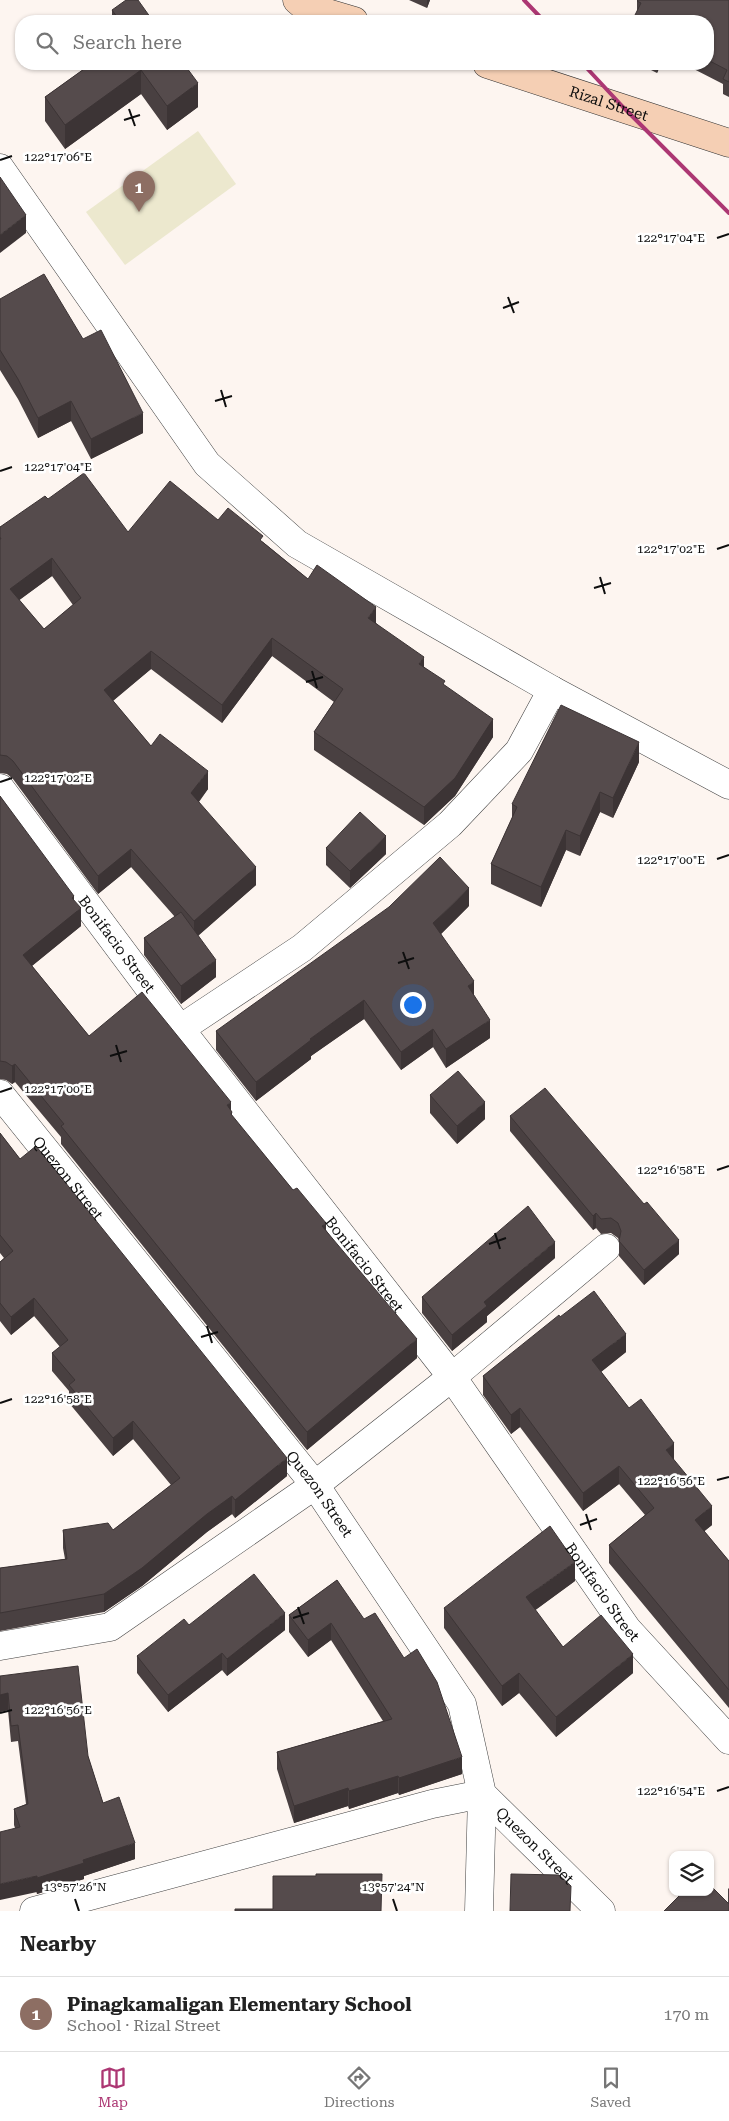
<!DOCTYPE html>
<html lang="en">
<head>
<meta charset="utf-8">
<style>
	:root { --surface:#fff; --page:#f2f2f2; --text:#222; --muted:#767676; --line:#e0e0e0; --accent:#ac3773 }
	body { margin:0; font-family:"Roboto Serif",serif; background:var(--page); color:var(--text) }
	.controls { position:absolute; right:15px; bottom:15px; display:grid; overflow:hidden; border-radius:10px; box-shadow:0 1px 4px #0004 }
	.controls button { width:45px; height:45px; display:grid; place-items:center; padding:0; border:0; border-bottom:1px solid var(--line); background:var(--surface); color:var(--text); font:25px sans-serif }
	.you { position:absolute; left:412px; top:1004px; width:18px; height:18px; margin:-12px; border:4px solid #fff; border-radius:50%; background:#1a73e8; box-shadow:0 0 0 8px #1a73e833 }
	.badge { display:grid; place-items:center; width:32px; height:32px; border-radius:50%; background:var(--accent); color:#fff; font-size:16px; font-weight:700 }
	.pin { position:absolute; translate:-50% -41px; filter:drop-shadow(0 1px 2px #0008) }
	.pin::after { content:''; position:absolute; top:26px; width:18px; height:15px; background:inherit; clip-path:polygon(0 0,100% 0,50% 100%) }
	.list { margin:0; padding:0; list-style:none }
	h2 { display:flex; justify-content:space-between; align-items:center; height:65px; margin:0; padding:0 20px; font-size:21px }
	h2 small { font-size:16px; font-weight:400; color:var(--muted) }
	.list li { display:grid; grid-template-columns:32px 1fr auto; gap:15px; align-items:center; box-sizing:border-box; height:75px; padding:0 20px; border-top:1px solid var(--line) }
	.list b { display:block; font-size:19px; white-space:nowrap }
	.list p { margin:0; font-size:16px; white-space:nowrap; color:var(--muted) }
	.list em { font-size:16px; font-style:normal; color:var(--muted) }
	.icon { flex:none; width:28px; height:28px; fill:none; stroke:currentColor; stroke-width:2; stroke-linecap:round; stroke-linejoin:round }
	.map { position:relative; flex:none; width:729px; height:1911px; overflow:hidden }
	.search { position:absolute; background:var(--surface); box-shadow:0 1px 4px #0004; left:15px; right:15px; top:15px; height:55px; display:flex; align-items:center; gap:12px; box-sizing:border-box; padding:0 18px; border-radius:20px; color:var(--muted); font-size:19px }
	.sheet { height:140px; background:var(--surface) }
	nav { display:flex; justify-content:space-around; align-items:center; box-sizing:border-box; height:70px; border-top:1px solid var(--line); background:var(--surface); font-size:14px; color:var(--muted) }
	nav a { display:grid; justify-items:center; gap:2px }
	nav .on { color:var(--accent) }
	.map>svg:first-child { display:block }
	.pitch { fill:#ece8ce }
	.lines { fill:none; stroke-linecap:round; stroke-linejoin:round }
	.street-casing { stroke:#414141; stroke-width:29 }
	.secondary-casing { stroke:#303030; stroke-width:29 }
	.street { stroke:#fff; stroke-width:28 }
	.secondary { stroke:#f5cfb4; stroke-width:28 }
	.rail { stroke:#ac3773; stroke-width:4 }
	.wall { fill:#494041; fill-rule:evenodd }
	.shaded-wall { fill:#3c3435 }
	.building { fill:#554b4c; stroke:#3c3435; fill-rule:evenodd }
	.ticks { fill:none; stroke:#0e0e0e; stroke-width:2 }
	.labels { text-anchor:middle; stroke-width:5; stroke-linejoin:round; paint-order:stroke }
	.street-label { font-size:15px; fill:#0e0e0e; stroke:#fff }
	.ticks-label { font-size:12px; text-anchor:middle; fill:#0e0e0e; stroke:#fff; stroke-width:5; stroke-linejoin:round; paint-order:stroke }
</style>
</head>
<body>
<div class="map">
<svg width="729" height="1911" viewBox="0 0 729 1911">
	<rect width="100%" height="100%" fill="#fdf5f0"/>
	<!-- pitch -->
	<path class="pitch" d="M 198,131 L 236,184 L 125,265 L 86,212 Z"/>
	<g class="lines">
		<defs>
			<g id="street">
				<path d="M 0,168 L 207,464 L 297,544 L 552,690 L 729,785"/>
				<path id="s1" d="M 0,788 L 180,1029 L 452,1377 L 627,1629 L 729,1740"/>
				<path d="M 180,1029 L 302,948 L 450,824 L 519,751 L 552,690"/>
				<path id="s2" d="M 0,1094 L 315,1485 L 462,1704 L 482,1794 L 601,1911"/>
				<path d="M 0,1646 L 110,1627 L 315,1485 L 452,1377 L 606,1248"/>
				<path d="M 34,1911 L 432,1804 L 482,1794 L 479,1911"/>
			</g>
			<g id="secondary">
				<path d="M 297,0 L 304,6 L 354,21"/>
				<path id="s3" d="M 487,64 L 729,143"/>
			</g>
		</defs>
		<!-- street casing -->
		<use href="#street" class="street-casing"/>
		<!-- secondary casing -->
		<use href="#secondary" class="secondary-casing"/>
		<!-- street -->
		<use href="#street" class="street"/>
		<!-- secondary -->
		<use href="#secondary" class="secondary"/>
		<!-- rail -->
		<g class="rail">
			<path d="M 524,0 L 544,21"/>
			<path d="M 583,64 L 623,107 L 729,213"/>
		</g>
	</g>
	<!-- wall -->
	<g class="wall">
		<path d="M 409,0 L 430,0 L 427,8 Z"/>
		<path d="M 729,0 L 729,97 L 723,94 L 723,84 L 684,64 L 708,64 L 708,21 L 637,12 L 637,1 Z"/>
		<path d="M 112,10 L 153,21 L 112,21 Z"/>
		<path d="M 91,64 L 184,64 L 198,107 L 167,130 L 141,94 L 65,149 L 45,121 L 45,97 Z"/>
		<path d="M 639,64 L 661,64 L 657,73 Z"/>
		<path d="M 0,299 L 83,339 L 143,433 L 91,459 L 71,421 L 38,438 L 18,399 L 0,370 Z"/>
		<path d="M 48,499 L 128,532 L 218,520 L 263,542 L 308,579 L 376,623 L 445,686 L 493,737 L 455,796 L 424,825 L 314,750 L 314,732 L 334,702 L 272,656 L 222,723 L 151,669 L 113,701 L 151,746 L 208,789 L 199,802 L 256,885 L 198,936 L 216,977 L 181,1004 L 144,955 L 144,938 L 175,917 L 131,867 L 98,894 L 13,779 L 7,774 L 0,773 L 0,527 ZM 52,576 L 73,605 L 44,629 L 19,600 Z"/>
		<path d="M 639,762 L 613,818 L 600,812 L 580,856 L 566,850 L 541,907 L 491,884 L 491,864 L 512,818 L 512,804 Z"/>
		<path d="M 0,796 L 74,900 L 81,926 L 32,966 L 89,1036 L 231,1111 L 232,1116 L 326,1230 L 417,1358 L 307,1450 L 61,1144 L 61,1137 L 15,1082 L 12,1084 L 6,1080 L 0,1079 Z"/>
		<path d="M 326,848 L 386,854 L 350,888 L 326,865 Z"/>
		<path d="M 469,906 L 441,934 L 474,996 L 490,1038 L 446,1068 L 433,1047 L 401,1070 L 364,1019 L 311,1056 L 311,1059 L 256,1101 L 216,1050 L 216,1031 Z"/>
		<path d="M 430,1095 L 485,1119 L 457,1144 L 430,1113 Z"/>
		<path d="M 510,1116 L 679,1254 L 644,1285 L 619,1256 L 619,1241 L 618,1238 L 611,1233 L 601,1234 L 596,1228 L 593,1230 L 510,1131 Z"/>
		<path d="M 0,1133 L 20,1159 L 287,1476 L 235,1518 L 232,1514 L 207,1532 L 142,1586 L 104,1612 L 0,1631 L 0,1568 L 65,1559 L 63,1548 L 63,1530 L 113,1530 L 171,1485 L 133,1439 L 113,1456 L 69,1403 L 69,1391 L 52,1371 L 52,1353 L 60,1347 L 34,1316 L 11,1335 L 0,1321 L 0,1262 L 4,1258 L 0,1253 Z"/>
		<path d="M 555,1258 L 487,1316 L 487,1322 L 452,1351 L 422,1313 L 422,1297 Z"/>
		<path d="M 560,1317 L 626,1352 L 601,1372 L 629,1408 L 674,1461 L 712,1525 L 704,1531 L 729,1561 L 729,1708 L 609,1563 L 609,1545 L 645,1515 L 619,1484 L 583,1511 L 520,1427 L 511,1434 L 483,1395 L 483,1376 Z"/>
		<path d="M 337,1580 L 462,1774 L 399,1795 L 398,1793 L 349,1809 L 348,1806 L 294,1823 L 277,1769 L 277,1752 L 383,1721 L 331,1640 L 308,1657 L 289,1632 L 289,1615 Z"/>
		<path d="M 575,1581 L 535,1610 L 563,1647 L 633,1673 L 556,1737 L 519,1693 L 502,1706 L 444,1628 L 444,1608 Z"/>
		<path d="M 189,1625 L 285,1630 L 227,1676 L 222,1670 L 168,1712 L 137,1673 L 137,1656 Z"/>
		<path d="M 0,1676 L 88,1756 L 103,1803 L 135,1859 L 84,1876 L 84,1879 L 37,1894 L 14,1825 L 14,1809 L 26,1804 L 18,1741 L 11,1742 L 8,1710 L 0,1712 Z"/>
		<path d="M 729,1888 L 729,1911 L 728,1903 L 728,1889 Z"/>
	</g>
	<!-- shaded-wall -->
	<g class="shaded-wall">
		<path d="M 427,0 L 430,0 L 427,8 Z"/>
		<path d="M 657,64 L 661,64 L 657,73 Z"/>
		<path d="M 141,70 L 141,94 L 65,149 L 65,125 Z"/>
		<path d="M 198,83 L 198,107 L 167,130 L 167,106 Z"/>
		<path d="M 26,215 L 26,233 L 0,253 L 0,235 Z"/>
		<path d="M 71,401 L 71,421 L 38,438 L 38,418 Z"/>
		<path d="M 143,413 L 143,433 L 91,459 L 91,439 Z"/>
		<path d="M 52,558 L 52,576 L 10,607 L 10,589 Z"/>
		<path d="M 376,607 L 376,625 L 368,618 Z"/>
		<path d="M 272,638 L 272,656 L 222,723 L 222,705 Z"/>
		<path d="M 151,651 L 151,669 L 104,708 L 104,690 Z"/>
		<path d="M 424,657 L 424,675 L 419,664 Z"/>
		<path d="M 493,719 L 493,737 L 455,796 L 424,825 L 424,807 Z"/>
		<path d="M 639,742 L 639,762 L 613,818 L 613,798 Z"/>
		<path d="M 208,771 L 208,789 L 191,811 L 191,793 Z"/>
		<path d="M 600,792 L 600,812 L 580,856 L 580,836 Z"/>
		<path d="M 566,830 L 566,850 L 541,907 L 541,887 Z"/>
		<path d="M 386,836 L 386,854 L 350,888 L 350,871 Z"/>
		<path d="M 131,849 L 131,867 L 98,894 L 98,876 Z"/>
		<path d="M 256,867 L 256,885 L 194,939 L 194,921 Z"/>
		<path d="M 469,888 L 469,906 L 433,942 L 433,923 Z"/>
		<path d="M 74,896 L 74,913 L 81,908 L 81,926 L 23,973 L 23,955 Z"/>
		<path d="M 216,960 L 216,977 L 181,1004 L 181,986 Z"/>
		<path d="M 474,981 L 474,1000 L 468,986 Z"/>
		<path d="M 364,1000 L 364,1019 L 311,1056 L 311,1059 L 256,1101 L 256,1082 L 310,1039 Z"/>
		<path d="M 490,1020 L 490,1038 L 446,1068 L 446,1049 Z"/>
		<path d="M 433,1029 L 433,1047 L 401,1070 L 401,1052 Z"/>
		<path d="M 15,1064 L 15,1082 L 12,1084 L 12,1066 Z"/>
		<path d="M 231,1102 L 231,1113 L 232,1112 L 232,1130 L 227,1105 Z"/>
		<path d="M 485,1102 L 485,1119 L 457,1144 L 457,1126 Z"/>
		<path d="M 596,1213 L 596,1228 L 593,1230 L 593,1216 Z"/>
		<path d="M 326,1223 L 326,1241 L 322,1226 Z"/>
		<path d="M 679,1240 L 679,1254 L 644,1285 L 644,1270 Z"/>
		<path d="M 555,1242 L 555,1258 L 487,1316 L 487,1322 L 452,1351 L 452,1335 L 484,1302 Z"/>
		<path d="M 34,1298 L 34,1316 L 11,1335 L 11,1317 Z"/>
		<path d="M 626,1334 L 626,1352 L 592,1379 L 592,1360 Z"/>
		<path d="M 417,1339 L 417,1358 L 307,1450 L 307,1432 Z"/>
		<path d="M 520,1408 L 520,1427 L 511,1434 L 511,1415 Z"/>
		<path d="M 133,1421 L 133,1439 L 113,1456 L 113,1438 Z"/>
		<path d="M 674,1443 L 674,1462 L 666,1450 Z"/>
		<path d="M 287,1458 L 287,1476 L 235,1518 L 235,1500 Z"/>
		<path d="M 619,1466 L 619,1484 L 583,1511 L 583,1493 Z"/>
		<path d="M 232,1496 L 232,1514 L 207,1532 L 142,1586 L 104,1612 L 104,1594 L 207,1514 Z"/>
		<path d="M 712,1506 L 712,1525 L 695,1539 L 695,1520 Z"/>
		<path d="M 575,1562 L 575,1581 L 526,1617 L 526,1597 Z"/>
		<path d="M 285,1613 L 285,1630 L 227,1676 L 227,1659 Z"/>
		<path d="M 331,1623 L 331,1640 L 308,1657 L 308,1640 Z"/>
		<path d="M 222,1653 L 222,1670 L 168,1712 L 168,1695 Z"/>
		<path d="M 633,1654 L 633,1673 L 556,1737 L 556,1717 Z"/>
		<path d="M 519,1673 L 519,1693 L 502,1706 L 502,1686 Z"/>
		<path d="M 8,1693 L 8,1710 L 0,1712 L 0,1695 Z"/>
		<path d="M 462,1757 L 462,1774 L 399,1795 L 399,1778 Z"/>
		<path d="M 398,1776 L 398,1793 L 349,1809 L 349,1791 Z"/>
		<path d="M 348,1788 L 348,1806 L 294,1823 L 294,1806 Z"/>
		<path d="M 135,1843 L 135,1859 L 84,1876 L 84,1879 L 37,1894 L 37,1878 L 83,1860 Z"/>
		<path d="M 37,1876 L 37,1892 L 0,1900 L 0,1884 Z"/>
	</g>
	<!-- building -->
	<g class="building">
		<path d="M 126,0 L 138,0 L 153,21 L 120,21 L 112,10 Z"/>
		<path d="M 638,0 L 729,0 L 729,82 L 723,79 L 727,70 L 708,60 L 708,21 L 632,21 L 641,3 L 637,1 Z"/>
		<path d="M 91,64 L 184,64 L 198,83 L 167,106 L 141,70 L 65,125 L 45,97 Z"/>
		<path d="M 0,177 L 26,215 L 0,235 Z"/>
		<path d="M 44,274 L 83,339 L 101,330 L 143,413 L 91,439 L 71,401 L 38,418 L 18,379 L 0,350 L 0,299 Z"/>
		<path d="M 84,473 L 128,532 L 170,481 L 218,520 L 228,508 L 263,536 L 260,540 L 308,579 L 317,565 L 376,607 L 368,618 L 424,657 L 419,664 L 445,681 L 443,684 L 493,719 L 455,778 L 424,807 L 314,732 L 343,689 L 272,638 L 222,705 L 151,651 L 104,690 L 151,746 L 160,734 L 208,771 L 191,793 L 256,867 L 194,921 L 131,849 L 98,876 L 13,761 L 7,756 L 0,755 L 0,539 L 1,539 L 0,537 L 0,527 L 45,496 L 48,499 ZM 52,558 L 81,598 L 44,629 L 10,589 Z"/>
		<path d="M 561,705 L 639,742 L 613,798 L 600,792 L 580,836 L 566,830 L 541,887 L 491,864 L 517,807 L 512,804 Z"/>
		<path d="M 0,796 L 74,896 L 72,898 L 81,908 L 23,955 L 89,1036 L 142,992 L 231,1102 L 227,1105 L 232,1112 L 231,1114 L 293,1190 L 297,1188 L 326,1223 L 322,1226 L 417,1339 L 307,1432 L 61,1126 L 64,1124 L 15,1064 L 12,1066 L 6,1062 L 0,1061 Z"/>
		<path d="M 360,812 L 386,836 L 350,871 L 326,848 Z"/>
		<path d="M 440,857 L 469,888 L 433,923 L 474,981 L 468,986 L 490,1020 L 446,1049 L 433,1029 L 401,1052 L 364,1000 L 310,1039 L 311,1040 L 256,1082 L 216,1031 L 389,907 Z"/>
		<path d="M 181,912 L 216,960 L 181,986 L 144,938 Z"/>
		<path d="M 458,1071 L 485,1102 L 457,1126 L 430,1095 Z"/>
		<path d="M 545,1088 L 644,1204 L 647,1202 L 679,1240 L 644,1270 L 619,1241 L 621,1231 L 618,1223 L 611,1218 L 601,1219 L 596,1213 L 593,1216 L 510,1116 Z"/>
		<path d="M 0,1133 L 20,1159 L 36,1146 L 287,1458 L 235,1500 L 232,1496 L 207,1514 L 142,1568 L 104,1594 L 0,1613 L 0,1568 L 67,1559 L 63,1530 L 108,1523 L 113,1530 L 180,1478 L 133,1421 L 113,1438 L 69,1385 L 75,1380 L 52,1353 L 68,1340 L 34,1298 L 11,1317 L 0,1303 L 0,1262 L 13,1251 L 0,1235 Z"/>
		<path d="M 528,1206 L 555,1242 L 484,1302 L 487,1306 L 452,1335 L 422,1297 Z"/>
		<path d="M 594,1291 L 626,1334 L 592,1360 L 629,1408 L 641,1399 L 674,1443 L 666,1450 L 712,1506 L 695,1520 L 729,1561 L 729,1690 L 609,1545 L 654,1508 L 619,1466 L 583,1493 L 520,1408 L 511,1415 L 483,1376 L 559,1315 L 560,1317 Z"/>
		<path d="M 550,1526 L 575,1562 L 526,1597 L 563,1647 L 601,1615 L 633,1654 L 556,1717 L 519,1673 L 502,1686 L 444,1608 Z"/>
		<path d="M 254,1574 L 285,1613 L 227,1659 L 222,1653 L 168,1695 L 137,1656 L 184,1619 L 189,1625 Z"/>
		<path d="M 337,1580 L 364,1619 L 375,1613 L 404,1658 L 417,1649 L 437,1682 L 462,1757 L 399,1778 L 398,1776 L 349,1791 L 348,1788 L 294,1806 L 277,1752 L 392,1719 L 331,1623 L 308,1640 L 289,1615 Z"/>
		<path d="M 78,1666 L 88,1756 L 103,1803 L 119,1797 L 135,1843 L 83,1860 L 84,1863 L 37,1878 L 37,1876 L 0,1884 L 0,1832 L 20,1827 L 14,1809 L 28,1804 L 18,1725 L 11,1726 L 8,1693 L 0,1695 L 0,1676 Z"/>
		<path d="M 316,1874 L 382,1874 L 381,1911 L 235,1911 L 235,1909 L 273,1909 L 273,1876 L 316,1876 Z"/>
		<path d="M 511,1874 L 559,1875 L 571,1886 L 570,1911 L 510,1911 Z"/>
		<path d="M 710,1885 L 729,1904 L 729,1911 L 664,1911 L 683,1892 L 710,1892 Z"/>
	</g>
	<!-- ticks -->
	<path class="ticks" d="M 129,109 L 135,126M 124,120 L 140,115M 0,160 L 12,156M 717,238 L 729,234M 508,297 L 514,313M 503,308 L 519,302M 221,390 L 226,407M 215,401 L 232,396M 0,471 L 12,467M 717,549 L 729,545M 600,577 L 605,594M 594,588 L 611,583M 312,671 L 317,688M 306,682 L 323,677M 0,782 L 12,778M 717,859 L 729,855M 403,952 L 409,969M 398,963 L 414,958M 116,1045 L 121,1062M 110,1056 L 127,1051M 0,1092 L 12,1088M 717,1170 L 729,1166M 495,1233 L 500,1249M 489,1244 L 506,1238M 207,1326 L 212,1343M 201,1337 L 218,1332M 0,1403 L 12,1399M 717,1480 L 729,1477M 586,1514 L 591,1530M 580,1525 L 597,1519M 298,1607 L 304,1624M 293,1618 L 309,1613M 0,1713 L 12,1710M 717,1791 L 729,1787M 75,1899 L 79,1911M 393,1899 L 397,1911"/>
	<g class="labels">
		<!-- street labels -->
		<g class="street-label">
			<text dy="5" stroke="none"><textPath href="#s3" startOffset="128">Rizal Street</textPath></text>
			<text dy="5" stroke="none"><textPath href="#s1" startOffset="195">Bonifacio Street</textPath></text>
			<text dy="5" stroke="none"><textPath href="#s2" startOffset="108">Quezon Street</textPath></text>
			<text dy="5" stroke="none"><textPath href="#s1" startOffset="600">Bonifacio Street</textPath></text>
			<text dy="5" stroke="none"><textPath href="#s2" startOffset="512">Quezon Street</textPath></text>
			<text dy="5" stroke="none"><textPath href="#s1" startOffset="1005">Bonifacio Street</textPath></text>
			<text dy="5" stroke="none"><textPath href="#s2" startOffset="932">Quezon Street</textPath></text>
		</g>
	</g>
	<g class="ticks-label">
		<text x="58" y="161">122°17'06"E</text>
		<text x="671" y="242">122°17'04"E</text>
		<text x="58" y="471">122°17'04"E</text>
		<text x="671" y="553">122°17'02"E</text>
		<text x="58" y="782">122°17'02"E</text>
		<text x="671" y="864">122°17'00"E</text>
		<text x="58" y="1093">122°17'00"E</text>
		<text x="671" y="1174">122°16'58"E</text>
		<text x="58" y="1403">122°16'58"E</text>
		<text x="671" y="1485">122°16'56"E</text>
		<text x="58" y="1714">122°16'56"E</text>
		<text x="671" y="1795">122°16'54"E</text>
		<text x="75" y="1891">13°57'26"N</text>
		<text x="393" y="1891">13°57'24"N</text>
	</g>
</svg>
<div class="controls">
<button><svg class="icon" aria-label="layers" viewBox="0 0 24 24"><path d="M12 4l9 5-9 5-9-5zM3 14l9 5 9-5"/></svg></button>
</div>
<div class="you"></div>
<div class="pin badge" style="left:139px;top:212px;background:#8d6e63">1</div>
<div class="search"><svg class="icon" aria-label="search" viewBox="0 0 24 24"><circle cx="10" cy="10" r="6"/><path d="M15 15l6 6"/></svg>Search here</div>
</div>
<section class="sheet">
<h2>Nearby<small></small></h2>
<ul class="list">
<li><span class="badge" style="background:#8d6e63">1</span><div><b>Pinagkamaligan Elementary School</b><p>School · Rizal Street</p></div><em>170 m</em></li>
</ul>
</section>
<nav>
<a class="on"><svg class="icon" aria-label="map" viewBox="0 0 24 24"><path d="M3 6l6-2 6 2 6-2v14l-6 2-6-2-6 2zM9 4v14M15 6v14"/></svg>Map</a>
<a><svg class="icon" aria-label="directions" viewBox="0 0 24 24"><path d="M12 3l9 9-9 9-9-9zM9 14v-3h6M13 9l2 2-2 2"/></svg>Directions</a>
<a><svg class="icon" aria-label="saved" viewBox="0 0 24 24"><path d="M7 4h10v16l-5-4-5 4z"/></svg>Saved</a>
</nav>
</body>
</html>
